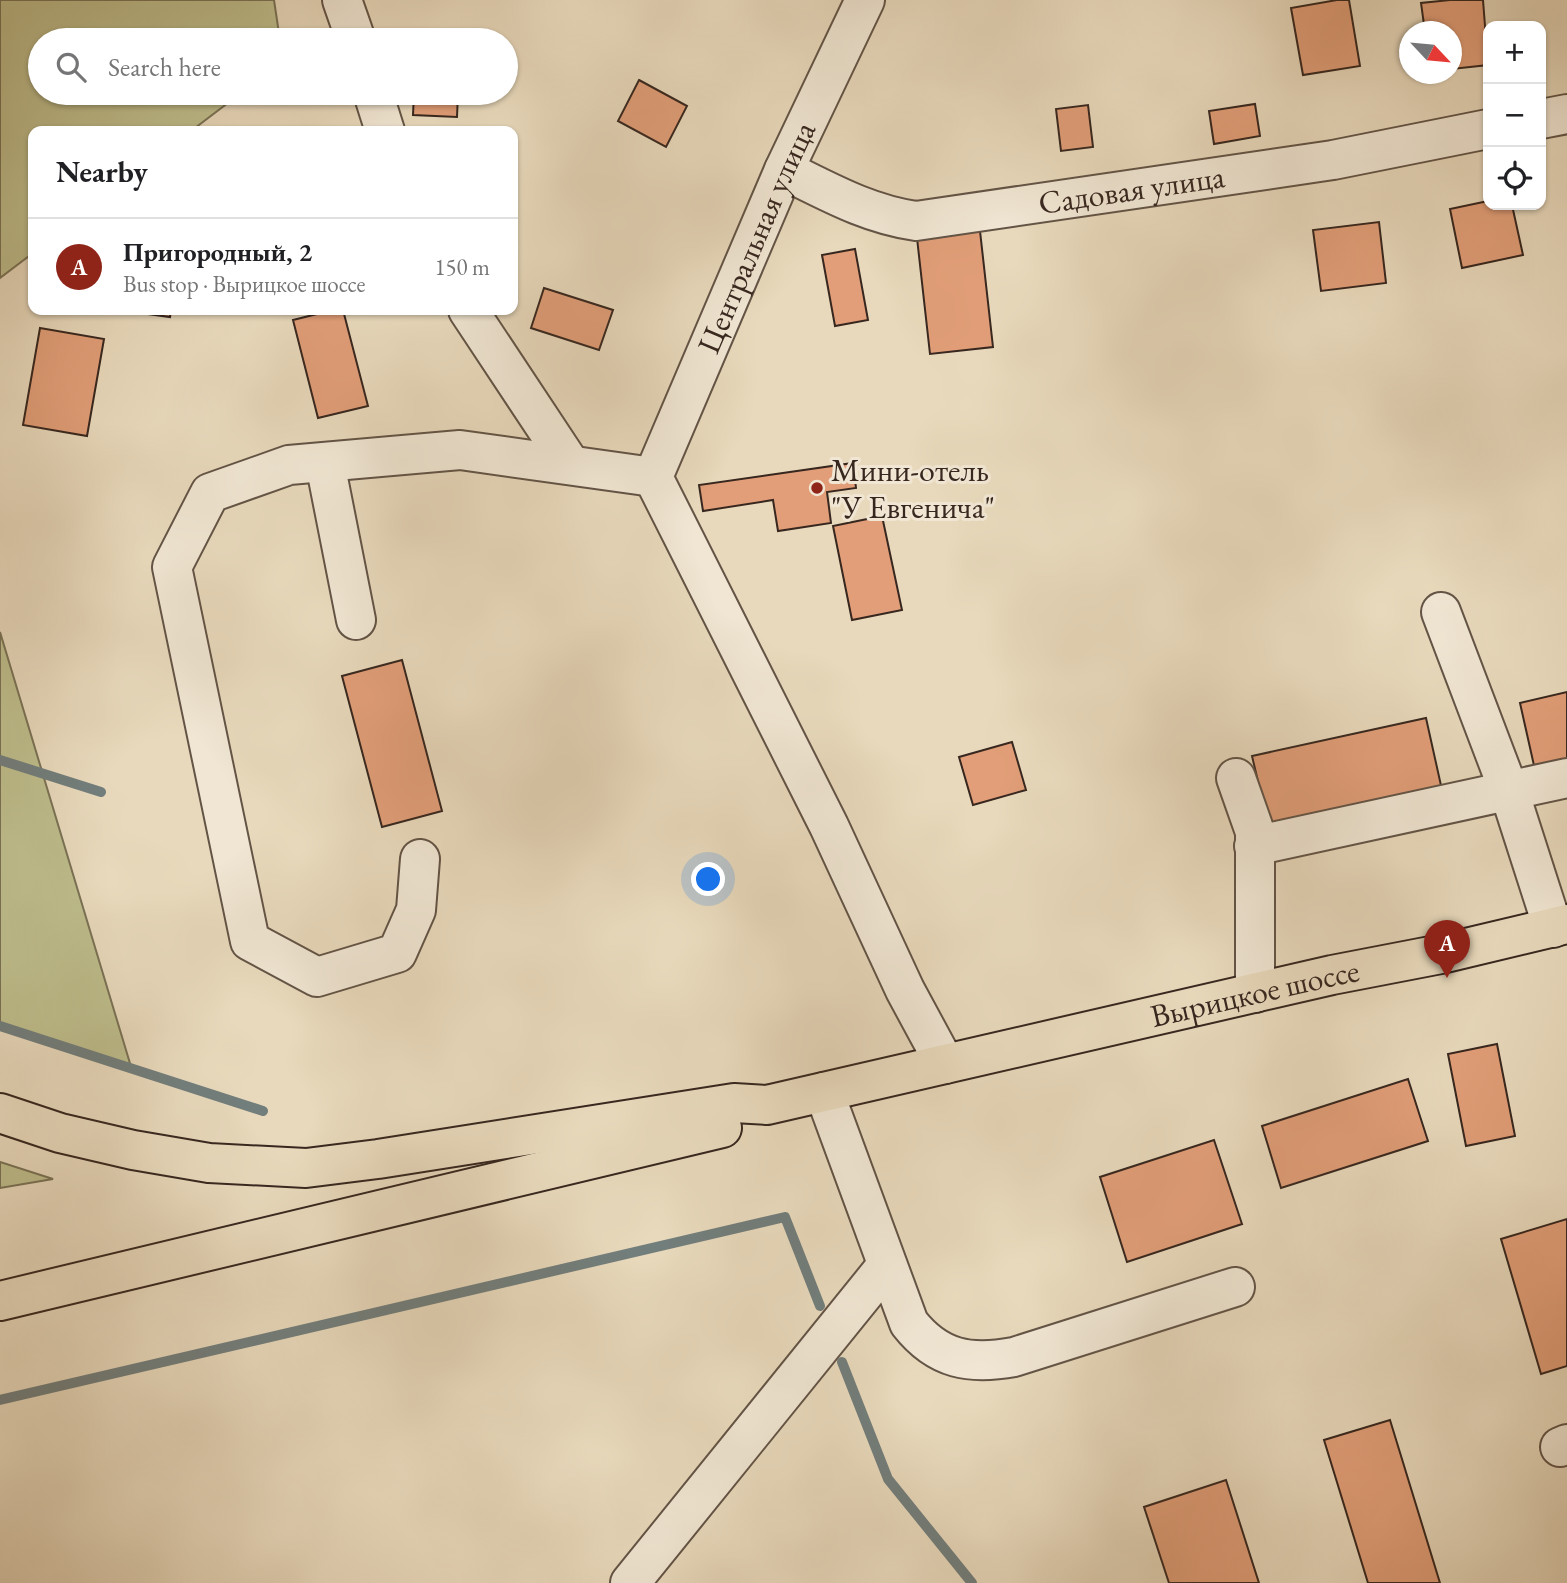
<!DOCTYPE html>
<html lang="en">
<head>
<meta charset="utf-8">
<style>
	:root { --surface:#fff; --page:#f6f6f6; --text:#202124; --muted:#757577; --line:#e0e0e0; --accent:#8f2418 }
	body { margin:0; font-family:"EB Garamond",serif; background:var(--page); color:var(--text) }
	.controls { position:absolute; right:21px; top:21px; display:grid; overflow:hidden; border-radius:14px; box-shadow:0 2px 5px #0004 }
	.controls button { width:63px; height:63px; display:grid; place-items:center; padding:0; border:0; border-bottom:2px solid var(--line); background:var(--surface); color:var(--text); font:35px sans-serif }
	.compass { position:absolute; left:1399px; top:21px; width:63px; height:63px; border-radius:50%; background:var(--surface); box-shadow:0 2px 5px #0004; rotate:116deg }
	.you { position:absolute; left:709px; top:880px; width:24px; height:24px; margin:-18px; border:5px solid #fff; border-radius:50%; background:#1a73e8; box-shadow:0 0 0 10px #1a73e833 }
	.badge { display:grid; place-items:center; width:46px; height:46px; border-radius:50%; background:var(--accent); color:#fff; font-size:23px; font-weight:700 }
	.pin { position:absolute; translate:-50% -58px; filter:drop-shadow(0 2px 4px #0008) }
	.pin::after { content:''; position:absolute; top:37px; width:24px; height:21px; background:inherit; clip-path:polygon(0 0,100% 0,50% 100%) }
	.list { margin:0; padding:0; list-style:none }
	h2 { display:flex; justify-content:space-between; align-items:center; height:91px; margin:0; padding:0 28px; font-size:30px }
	h2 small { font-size:23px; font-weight:400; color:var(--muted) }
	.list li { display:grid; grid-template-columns:46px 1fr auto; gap:21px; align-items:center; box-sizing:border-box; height:98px; padding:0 28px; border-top:2px solid var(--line) }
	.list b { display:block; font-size:26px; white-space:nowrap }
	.list p { margin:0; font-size:23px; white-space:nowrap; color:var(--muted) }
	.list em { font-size:23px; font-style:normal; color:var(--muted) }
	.icon { flex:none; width:38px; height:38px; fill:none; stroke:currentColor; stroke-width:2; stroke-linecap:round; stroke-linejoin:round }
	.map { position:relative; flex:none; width:1567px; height:1583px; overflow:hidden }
	.search { position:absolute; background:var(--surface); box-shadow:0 2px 5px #0004; left:28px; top:28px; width:490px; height:77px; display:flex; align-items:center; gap:18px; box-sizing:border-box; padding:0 24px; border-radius:38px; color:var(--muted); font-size:26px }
	.panel { position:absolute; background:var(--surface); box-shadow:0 2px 5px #0004; left:28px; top:126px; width:490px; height:189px; border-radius:14px }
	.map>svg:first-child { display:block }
	.green { fill:#bebd8c; stroke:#7a7256; stroke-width:2 }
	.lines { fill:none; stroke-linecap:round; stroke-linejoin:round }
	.stream { stroke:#727e7c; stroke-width:10 }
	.building { fill:#e19e78; stroke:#37271f; stroke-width:2 }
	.minor-casing { stroke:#635446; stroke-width:42 }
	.major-casing { stroke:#37271f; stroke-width:42 }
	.minor { stroke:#f0e6d3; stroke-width:38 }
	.major { stroke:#e8d9bc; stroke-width:38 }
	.poi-dot { fill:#8f2418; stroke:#f0e6d3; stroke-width:2.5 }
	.labels { text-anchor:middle; stroke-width:6; stroke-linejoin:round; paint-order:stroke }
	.street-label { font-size:32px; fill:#37271f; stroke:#f0e6d3 }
	.poi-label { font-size:32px; fill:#37271f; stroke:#f0e6d3; text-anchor:start }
</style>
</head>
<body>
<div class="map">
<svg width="1567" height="1583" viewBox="0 0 1567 1583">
	<rect width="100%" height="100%" fill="#e8d9bc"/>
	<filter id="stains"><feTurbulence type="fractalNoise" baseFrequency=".00286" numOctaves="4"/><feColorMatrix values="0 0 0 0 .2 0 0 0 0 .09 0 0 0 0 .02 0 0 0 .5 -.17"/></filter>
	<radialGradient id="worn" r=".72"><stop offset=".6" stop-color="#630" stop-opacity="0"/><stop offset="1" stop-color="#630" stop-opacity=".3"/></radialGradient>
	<!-- green -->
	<g class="green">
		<path d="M 0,0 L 274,0 L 280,40 L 40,40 L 40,93 L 241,93 L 191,131 L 33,131 L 33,253 L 0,278 Z"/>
		<path d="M 0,632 L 132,1070 L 0,1026 Z"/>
		<path d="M 0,1162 L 53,1179 L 0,1188 Z"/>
	</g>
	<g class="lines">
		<!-- stream -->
		<g class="stream">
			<path d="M 0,760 L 101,792"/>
			<path d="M 0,1026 L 263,1111"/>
			<path d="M 842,1362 L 888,1479 L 972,1583"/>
			<path d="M 0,1400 L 785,1217 L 820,1306"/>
		</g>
	</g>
	<!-- building -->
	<g class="building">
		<path d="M 1337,0 L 1349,0 L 1360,66 L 1303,75 L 1291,8 Z"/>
		<path d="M 1450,0 L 1483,0 L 1488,65 L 1452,69 L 1452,32 L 1425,32 L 1421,3 Z"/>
		<path d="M 639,80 L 687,106 L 666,147 L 618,121 Z"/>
		<path d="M 414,93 L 458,93 L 457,117 L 413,115 Z"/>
		<path d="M 1255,104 L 1260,136 L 1214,144 L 1209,111 Z"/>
		<path d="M 1088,105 L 1093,147 L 1061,151 L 1056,109 Z"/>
		<path d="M 1488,201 L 1488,205 L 1512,205 L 1523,255 L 1462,268 L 1450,209 Z"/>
		<path d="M 1379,222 L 1386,283 L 1321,291 L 1313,230 Z"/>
		<path d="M 980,231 L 993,347 L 930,354 L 917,238 Z"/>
		<path d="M 855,249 L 868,320 L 835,326 L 822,255 Z"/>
		<path d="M 544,288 L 613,310 L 599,350 L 531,328 Z"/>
		<path d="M 119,310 L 171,310 L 170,317 Z"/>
		<path d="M 333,310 L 343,310 L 368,406 L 318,418 L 293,320 Z"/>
		<path d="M 40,328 L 104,339 L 87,436 L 23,425 Z"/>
		<path d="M 853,463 L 856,488 L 827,492 L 831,523 L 778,531 L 773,500 L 703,511 L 699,485 Z"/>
		<path d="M 882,516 L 902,610 L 852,620 L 833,526 Z"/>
		<path d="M 402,660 L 442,811 L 382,827 L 342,676 Z"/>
		<path d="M 1567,692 L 1567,763 L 1535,770 L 1520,703 Z"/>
		<path d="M 1426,718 L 1442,790 L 1269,828 L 1252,756 Z"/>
		<path d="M 1012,742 L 1026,790 L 973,805 L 959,757 Z"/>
		<path d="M 1497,1044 L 1515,1136 L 1466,1146 L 1448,1054 Z"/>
		<path d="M 1408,1079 L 1428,1141 L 1281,1188 L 1262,1126 Z"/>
		<path d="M 1214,1140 L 1242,1224 L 1127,1262 L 1100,1177 Z"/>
		<path d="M 1567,1219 L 1567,1366 L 1541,1374 L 1501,1239 Z"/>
		<path d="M 1390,1420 L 1440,1583 L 1368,1583 L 1324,1440 Z"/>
		<path d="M 1226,1480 L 1259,1583 L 1169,1583 L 1144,1507 Z"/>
	</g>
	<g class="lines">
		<defs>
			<g id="minor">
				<path d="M 342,0 L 356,40"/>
				<path d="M 373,93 L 385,131"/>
				<path d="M 1541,119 L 1567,114"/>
				<path id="s1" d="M 784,170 C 827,191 867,214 916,221 L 1333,160 L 1488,129"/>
				<path d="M 468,310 L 570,464"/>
				<path d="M 325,463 L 356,620"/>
				<path d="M 653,477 L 829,826 L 905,990 L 945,1064"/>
				<path id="s2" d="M 653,477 L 784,170 L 865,0"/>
				<path d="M 1441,612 L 1509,791 L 1553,928"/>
				<path d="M 1236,778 L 1255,832 L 1255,993"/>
				<path d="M 1254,846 L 1567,778"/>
				<path d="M 420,859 L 416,910 L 397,953 L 317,977 L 250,941 L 172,567 L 210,493 L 289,465 L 460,450 L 653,477"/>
				<path d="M 824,1092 L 909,1323 C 938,1360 970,1365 1014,1357 L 1235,1287"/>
				<path d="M 1560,1447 L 1567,1444"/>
				<path d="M 630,1583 L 887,1265"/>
			</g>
			<g id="major">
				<path id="s3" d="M 0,1113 L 60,1133 L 133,1150 L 209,1163 L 306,1168 L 378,1159 L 734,1103 L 767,1105 L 1332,975 L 1441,954 L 1567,924"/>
				<path d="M 0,1301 L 722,1128"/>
			</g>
		</defs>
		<!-- minor casing -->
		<use href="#minor" class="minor-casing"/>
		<!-- major casing -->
		<use href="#major" class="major-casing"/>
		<!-- minor -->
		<use href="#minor" class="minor"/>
		<!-- major -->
		<use href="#major" class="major"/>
	</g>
	<!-- markers -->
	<circle class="poi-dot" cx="817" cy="488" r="7"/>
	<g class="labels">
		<!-- street labels -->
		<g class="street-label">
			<text dy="11" stroke="none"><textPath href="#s1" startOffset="360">Садовая улица</textPath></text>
			<text dy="11" stroke="none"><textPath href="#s2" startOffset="261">Центральная улица</textPath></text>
			<text dy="11" stroke="none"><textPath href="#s3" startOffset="1279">Вырицкое шоссе</textPath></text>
		</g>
		<!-- poi labels -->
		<g class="poi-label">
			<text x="831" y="481">Мини-отель<tspan x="831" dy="37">"У Евгенича"</tspan></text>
		</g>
	</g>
	<rect width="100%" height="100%" filter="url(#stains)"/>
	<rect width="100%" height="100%" fill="url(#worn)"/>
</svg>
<div class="controls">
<button>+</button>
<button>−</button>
<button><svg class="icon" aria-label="locate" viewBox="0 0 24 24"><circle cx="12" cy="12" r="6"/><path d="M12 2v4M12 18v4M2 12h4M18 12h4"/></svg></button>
</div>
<svg class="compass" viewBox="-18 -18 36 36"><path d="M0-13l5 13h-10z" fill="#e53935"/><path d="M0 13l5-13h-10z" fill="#757577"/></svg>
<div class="you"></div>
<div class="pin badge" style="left:1447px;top:978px">A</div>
<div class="search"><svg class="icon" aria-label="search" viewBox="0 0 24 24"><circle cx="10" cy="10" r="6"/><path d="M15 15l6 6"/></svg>Search here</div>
<section class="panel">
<h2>Nearby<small></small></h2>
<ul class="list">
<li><span class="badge">A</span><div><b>Пригородный, 2</b><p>Bus stop · Вырицкое шоссе</p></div><em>150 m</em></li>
</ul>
</section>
</div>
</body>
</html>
